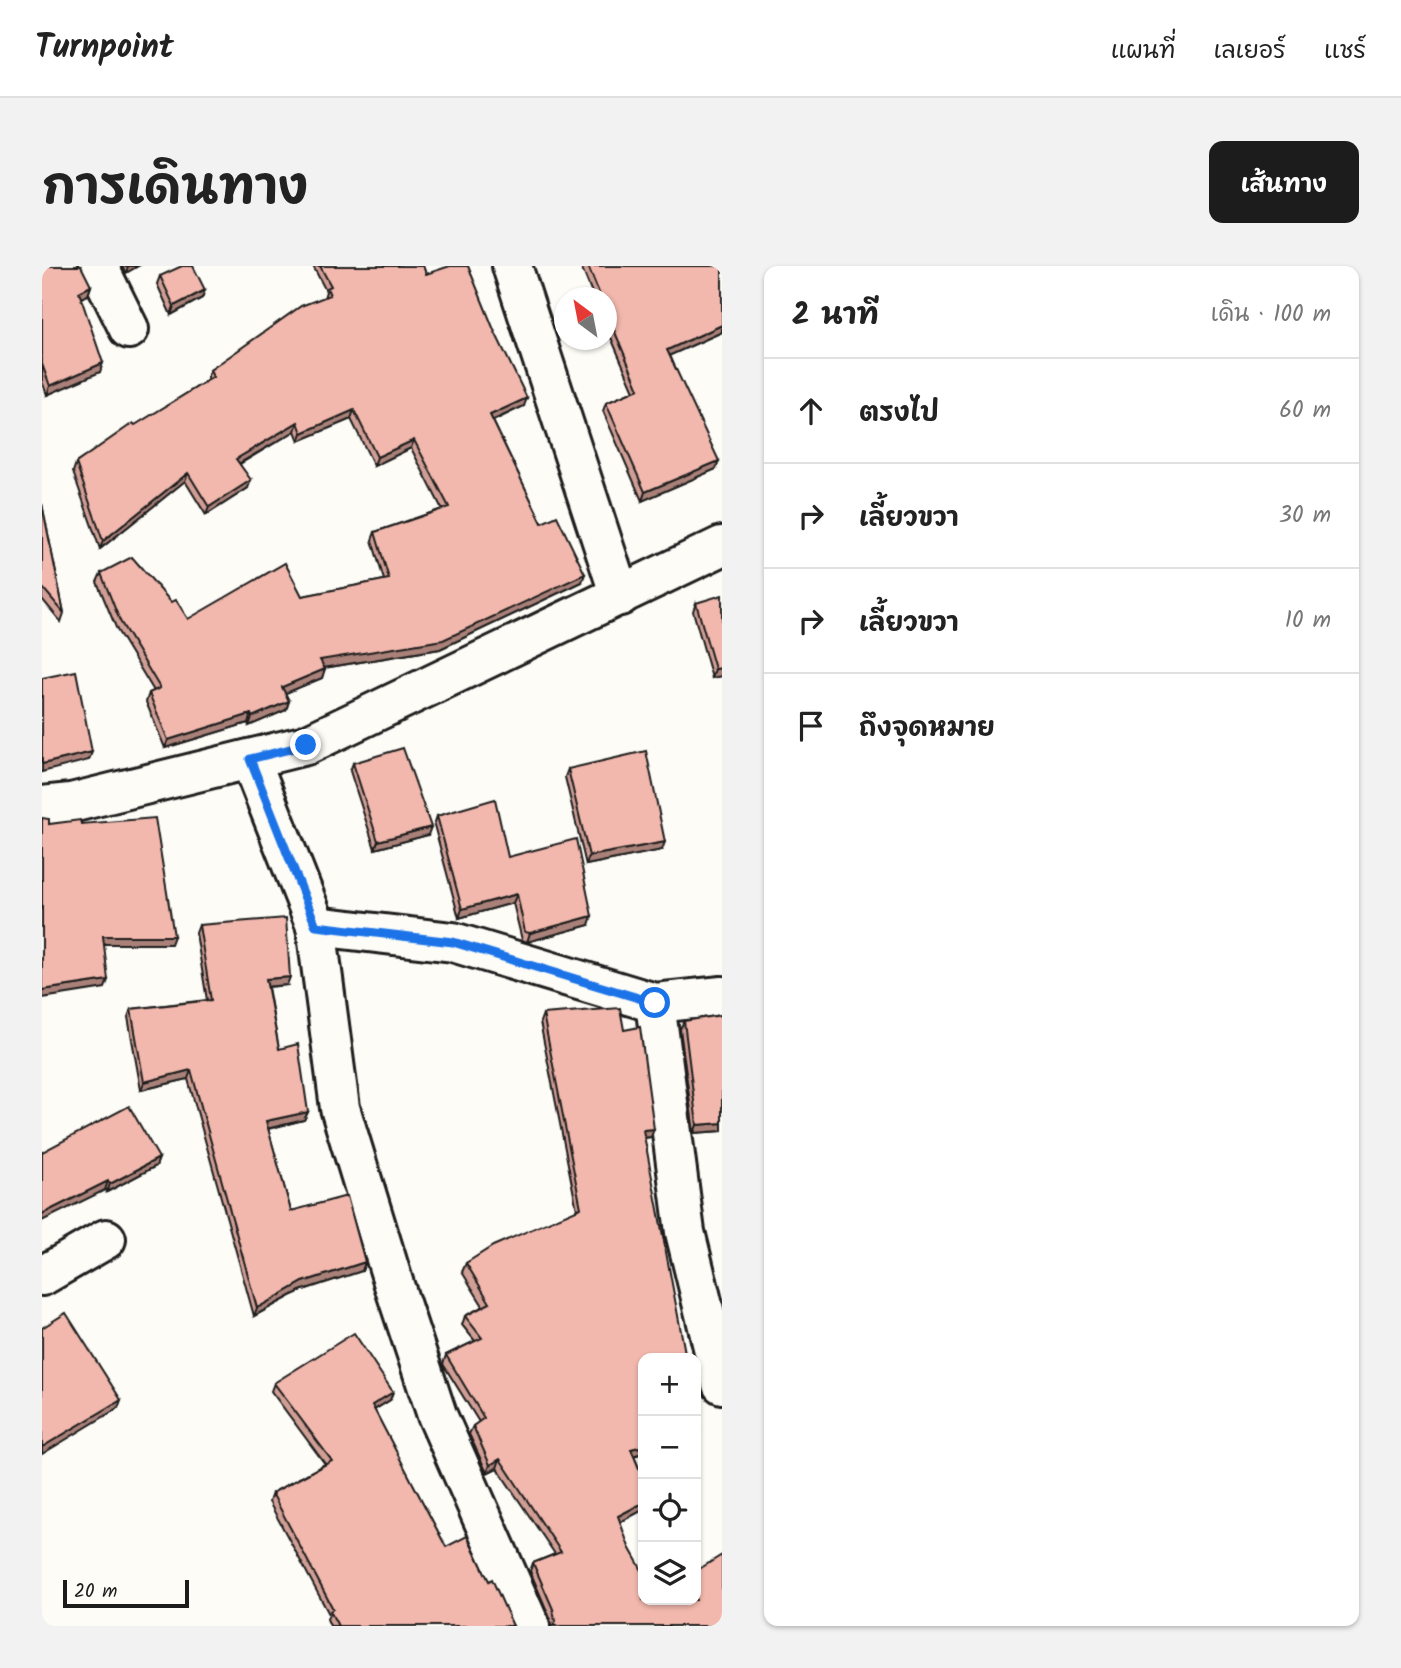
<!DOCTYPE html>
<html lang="th">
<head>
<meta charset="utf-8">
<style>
	:root { --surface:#fff; --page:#f2f2f2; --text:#222; --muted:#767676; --line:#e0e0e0; --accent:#1c1c1c }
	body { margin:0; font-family:Kalam,"Playpen Sans Thai",sans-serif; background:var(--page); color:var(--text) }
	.controls { position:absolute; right:21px; bottom:21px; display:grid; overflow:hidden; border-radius:14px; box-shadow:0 2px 5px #0004 }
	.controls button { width:63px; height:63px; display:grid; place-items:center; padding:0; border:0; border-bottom:2px solid var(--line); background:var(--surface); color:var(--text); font:35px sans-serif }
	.compass { position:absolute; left:512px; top:21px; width:63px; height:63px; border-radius:50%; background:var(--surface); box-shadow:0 2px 5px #0004; rotate:328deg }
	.scale { position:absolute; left:21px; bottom:18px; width:126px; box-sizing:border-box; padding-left:7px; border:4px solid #1c1c1c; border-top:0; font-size:19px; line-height:24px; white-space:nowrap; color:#1c1c1c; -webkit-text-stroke:5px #fdfcf7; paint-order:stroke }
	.stop { position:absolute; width:21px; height:21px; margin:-16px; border:5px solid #1a73e8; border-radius:50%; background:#fff }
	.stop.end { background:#1a73e8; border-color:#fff; box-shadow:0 2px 7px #0008 }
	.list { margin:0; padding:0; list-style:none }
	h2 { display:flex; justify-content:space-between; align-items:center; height:91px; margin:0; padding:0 28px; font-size:30px }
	h2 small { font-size:23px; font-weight:400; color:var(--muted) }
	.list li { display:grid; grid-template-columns:46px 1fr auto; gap:21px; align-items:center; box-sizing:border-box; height:105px; padding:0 28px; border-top:2px solid var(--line) }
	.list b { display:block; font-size:26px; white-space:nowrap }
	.list em { font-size:23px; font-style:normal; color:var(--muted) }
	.icon { flex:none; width:38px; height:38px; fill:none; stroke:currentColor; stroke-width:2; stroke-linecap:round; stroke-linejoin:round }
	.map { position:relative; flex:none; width:680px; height:1360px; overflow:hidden; border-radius:14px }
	header { display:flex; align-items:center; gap:42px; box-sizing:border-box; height:98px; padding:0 35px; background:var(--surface); border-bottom:2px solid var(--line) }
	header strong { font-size:33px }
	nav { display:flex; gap:38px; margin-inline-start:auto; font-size:24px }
	.intro { display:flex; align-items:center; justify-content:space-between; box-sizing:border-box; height:168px; padding:0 42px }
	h1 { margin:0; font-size:49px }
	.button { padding:18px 32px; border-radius:14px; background:var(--accent); color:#fff; font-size:24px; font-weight:700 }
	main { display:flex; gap:42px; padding:0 42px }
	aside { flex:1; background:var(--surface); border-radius:14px; box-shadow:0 2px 5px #0004 }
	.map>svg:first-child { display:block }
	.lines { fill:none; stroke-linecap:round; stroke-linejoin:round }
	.minor-casing { stroke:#1c1c1c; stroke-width:44 }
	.minor { stroke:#fdfcf7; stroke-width:38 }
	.wall { fill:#d09e95; stroke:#1c1c1c; stroke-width:2 }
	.shaded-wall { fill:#a98179; stroke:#1c1c1c; stroke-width:2 }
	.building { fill:#f2b8ad; stroke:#1c1c1c; stroke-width:2 }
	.route { stroke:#1a73e8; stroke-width:9 }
</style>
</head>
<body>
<header>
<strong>Turnpoint</strong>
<nav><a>แผนที่</a><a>เลเยอร์</a><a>แชร์</a></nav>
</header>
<div class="intro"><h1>การเดินทาง</h1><a class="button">เส้นทาง</a></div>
<main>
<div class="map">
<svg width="680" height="1360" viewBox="0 0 680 1360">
	<rect width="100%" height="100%" fill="#fdfcf7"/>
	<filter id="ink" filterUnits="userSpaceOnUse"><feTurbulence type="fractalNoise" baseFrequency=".0143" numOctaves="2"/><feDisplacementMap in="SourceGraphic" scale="14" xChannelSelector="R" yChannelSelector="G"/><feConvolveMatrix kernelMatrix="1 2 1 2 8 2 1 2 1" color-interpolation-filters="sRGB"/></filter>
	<g filter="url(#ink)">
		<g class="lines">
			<defs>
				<g id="minor">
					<path d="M 56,0 L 87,63"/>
					<path d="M 470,0 L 578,330"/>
					<path d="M 208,493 L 274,660 L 411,676 L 613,737 L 680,730"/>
					<path d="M 0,540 L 29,537 L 264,479 L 680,280"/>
					<path d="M 274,660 L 298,842 L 353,1022 L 395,1149 L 488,1360"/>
					<path d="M 613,737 L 643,966 L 680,1118"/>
					<path d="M 0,1010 L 64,973"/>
				</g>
			</defs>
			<!-- minor casing -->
			<use href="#minor" class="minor-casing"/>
			<!-- minor -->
			<use href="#minor" class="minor"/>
		</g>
		<!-- wall -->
		<g class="wall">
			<path d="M 0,0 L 49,20 L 46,29 L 39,32 L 58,106 L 5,129 L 0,115 Z"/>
			<path d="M 80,0 L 96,0 L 84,7 Z"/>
			<path d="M 271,0 L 381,0 L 384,8 L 482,140 L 451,155 L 500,257 L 540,316 L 398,383 L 282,402 L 280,412 L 243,427 L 247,435 L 244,444 L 207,460 L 206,457 L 123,482 L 104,436 L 107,427 L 112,425 L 75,364 L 55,316 L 59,307 L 129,336 L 146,353 L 342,314 L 330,274 L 333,266 L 400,243 L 369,182 L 332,200 L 309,153 L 257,175 L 253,165 L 198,198 L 206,222 L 164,249 L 143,215 L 58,283 L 31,206 L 34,197 L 166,114 L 165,112 L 168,104 L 282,32 L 284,25 Z"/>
			<path d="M 539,0 L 680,0 L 680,66 L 628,89 L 674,203 L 600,235 L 561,145 L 564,137 L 592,125 L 564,60 L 564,32 L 552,32 Z"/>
			<path d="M 118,10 L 163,24 L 160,32 L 129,49 L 115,18 Z"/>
			<path d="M 0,238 L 22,347 L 19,356 L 0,333 Z"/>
			<path d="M 654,337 L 680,410 L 670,412 L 651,345 Z"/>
			<path d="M 311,497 L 386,569 L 333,583 L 308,505 Z"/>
			<path d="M 526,503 L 620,584 L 544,599 L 523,511 Z"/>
			<path d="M 395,550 L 466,591 L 547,659 L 485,676 L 480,674 L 471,637 L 417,652 L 392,559 Z"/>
			<path d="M 157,659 L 245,719 L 226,721 L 237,783 L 266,846 L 262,854 L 226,863 L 249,945 L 323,996 L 320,1005 L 258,1025 L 212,1050 L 146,813 L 99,824 L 86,751 L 89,743 L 165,734 L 154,667 Z"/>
			<path d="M 501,748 L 582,764 L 609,871 L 603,872 L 601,1187 L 592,1190 L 601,1212 L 601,1244 L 578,1256 L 601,1334 L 679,1360 L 509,1360 L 508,1352 L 488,1305 L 491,1297 L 513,1288 L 455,1202 L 445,1207 L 427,1168 L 431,1160 L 437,1156 L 401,1098 L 404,1089 L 433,1075 L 420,1059 L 423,1050 L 441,1040 L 420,1006 L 424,997 L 535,944 L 498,756 Z"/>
			<path d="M 680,749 L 680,865 L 652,867 L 638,763 L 642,755 Z"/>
			<path d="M 0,886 L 117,892 L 114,900 L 65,926 L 63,924 Z"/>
			<path d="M 232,1117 L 348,1134 L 332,1144 L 404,1281 L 447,1315 L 471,1360 L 288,1360 L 285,1353 L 287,1348 L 227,1236 L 230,1227 L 283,1198 L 229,1125 Z"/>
		</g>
		<!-- shaded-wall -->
		<g class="shaded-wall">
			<path d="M 86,0 L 96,0 L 84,7 Z"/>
			<path d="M 49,20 L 46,29 L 34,34 L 37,26 Z"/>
			<path d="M 163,24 L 160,32 L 129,49 L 132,40 Z"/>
			<path d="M 680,59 L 680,66 L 622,92 L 625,84 Z"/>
			<path d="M 61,97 L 58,106 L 5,129 L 8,120 Z"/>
			<path d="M 485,132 L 482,140 L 445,157 L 448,149 Z"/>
			<path d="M 312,144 L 309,153 L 257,175 L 260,167 Z"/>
			<path d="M 256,156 L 253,165 L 191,201 L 194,193 Z"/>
			<path d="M 372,174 L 369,182 L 332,200 L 335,191 Z"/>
			<path d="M 677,195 L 674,203 L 600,235 L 603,226 Z"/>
			<path d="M 146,207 L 143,215 L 58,283 L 61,275 Z"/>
			<path d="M 209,214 L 206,222 L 164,249 L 167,241 Z"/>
			<path d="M 543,308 L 540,316 L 398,383 L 275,403 L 278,394 Z"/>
			<path d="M 680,402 L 680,410 L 670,412 L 673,403 Z"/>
			<path d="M 283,403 L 280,412 L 237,430 L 240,421 Z"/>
			<path d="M 247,435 L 244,444 L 207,460 L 210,451 Z"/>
			<path d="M 209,448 L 206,457 L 123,482 L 126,474 Z"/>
			<path d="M 50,486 L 47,494 L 0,506 L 0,498 Z"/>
			<path d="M 389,561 L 386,569 L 333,583 L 336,575 Z"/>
			<path d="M 623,576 L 620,584 L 544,599 L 547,590 Z"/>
			<path d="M 475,628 L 471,637 L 417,652 L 420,643 Z"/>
			<path d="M 550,650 L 547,659 L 485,676 L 488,667 Z"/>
			<path d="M 61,670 L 132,670 L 129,678 L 58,678 Z"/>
			<path d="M 248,711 L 245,719 L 221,721 L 224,713 Z"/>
			<path d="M 66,714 L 63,722 L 0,732 L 0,724 Z"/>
			<path d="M 149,804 L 146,813 L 99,824 L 102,816 Z"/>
			<path d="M 266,846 L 262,854 L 220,864 L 224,855 Z"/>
			<path d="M 680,857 L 680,865 L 652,867 L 655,859 Z"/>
			<path d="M 612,863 L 609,871 L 598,872 L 601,864 Z"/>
			<path d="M 117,892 L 114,900 L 65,926 L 68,918 Z"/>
			<path d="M 66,915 L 63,924 L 0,955 L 0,948 Z"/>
			<path d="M 323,996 L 320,1005 L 258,1025 L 212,1050 L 215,1042 L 261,1016 Z"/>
			<path d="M 351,1126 L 348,1134 L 327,1147 L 330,1139 Z"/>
			<path d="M 79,1134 L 76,1142 L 0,1188 L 0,1181 Z"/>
			<path d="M 658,1164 L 655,1173 L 654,1173 L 654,1165 Z"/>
			<path d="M 601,1180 L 601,1187 L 586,1191 L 589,1183 Z"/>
			<path d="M 458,1193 L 455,1202 L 445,1207 L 448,1199 Z"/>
			<path d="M 601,1237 L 601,1244 L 573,1259 L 576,1250 Z"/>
			<path d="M 680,1353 L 680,1359 L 670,1360 Z"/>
		</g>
		<!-- building -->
		<g class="building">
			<path d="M 0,0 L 39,0 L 49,20 L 37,26 L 61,97 L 8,120 L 0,98 Z"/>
			<path d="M 140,0 L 151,0 L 163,24 L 132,40 L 118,10 Z"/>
			<path d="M 278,0 L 381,0 L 384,8 L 408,0 L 426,0 L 452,64 L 485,132 L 448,149 L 500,257 L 515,250 L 543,308 L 401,374 L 278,394 L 283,403 L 240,421 L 247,435 L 210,451 L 209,448 L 126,474 L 107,427 L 118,422 L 78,355 L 59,307 L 90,291 L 129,336 L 134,334 L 146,353 L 243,297 L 260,330 L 347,313 L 333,266 L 407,241 L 372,174 L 335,191 L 312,144 L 260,167 L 256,156 L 194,193 L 209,214 L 167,241 L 146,207 L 61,275 L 34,197 L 91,157 L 93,159 L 171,111 L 168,104 L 259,40 L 288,29 L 285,22 L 289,20 Z"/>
			<path d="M 546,0 L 680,0 L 680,59 L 625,84 L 677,195 L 603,226 L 564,137 L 597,123 L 564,45 L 564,32 L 559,32 Z"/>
			<path d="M 0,238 L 22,347 L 0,321 Z"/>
			<path d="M 680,329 L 680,402 L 673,403 L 654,337 Z"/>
			<path d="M 34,405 L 50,486 L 0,498 L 0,412 Z"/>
			<path d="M 361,482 L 389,561 L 336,575 L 311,497 Z"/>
			<path d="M 604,485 L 623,576 L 547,590 L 526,503 Z"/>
			<path d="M 453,533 L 466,591 L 534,573 L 550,650 L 488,667 L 483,666 L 475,628 L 420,643 L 395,550 Z"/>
			<path d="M 0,552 L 7,553 L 7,558 L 38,554 L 39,558 L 113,552 L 132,670 L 61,670 L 66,714 L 0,724 Z"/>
			<path d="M 244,652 L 248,711 L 224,713 L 237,783 L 256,778 L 266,846 L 224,855 L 249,945 L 305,930 L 323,996 L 261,1016 L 215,1042 L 149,804 L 102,816 L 89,743 L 169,734 L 157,659 Z"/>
			<path d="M 578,742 L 582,764 L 598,761 L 612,863 L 601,864 L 644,1092 L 601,1092 L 601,1180 L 589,1183 L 601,1212 L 601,1237 L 576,1250 L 587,1281 L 601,1306 L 601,1334 L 654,1334 L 654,1305 L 680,1289 L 680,1353 L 670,1360 L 511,1360 L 513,1355 L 511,1343 L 491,1297 L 519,1286 L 458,1193 L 448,1199 L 431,1160 L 442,1152 L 404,1089 L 440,1072 L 423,1050 L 448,1037 L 424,997 L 451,980 L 539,942 L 501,748 Z"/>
			<path d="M 680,749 L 680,857 L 655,859 L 642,755 Z"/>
			<path d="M 87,840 L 117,892 L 68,918 L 66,915 L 0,948 L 0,886 Z"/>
			<path d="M 24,1047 L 79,1134 L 0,1181 L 0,1062 Z"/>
			<path d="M 312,1067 L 351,1126 L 330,1139 L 404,1281 L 425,1270 L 447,1315 L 450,1313 L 471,1360 L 296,1360 L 288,1345 L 291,1343 L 230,1227 L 290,1195 L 232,1117 Z"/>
			<path d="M 654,1143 L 658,1164 L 654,1165 Z"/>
		</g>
	</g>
	<g class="lines" filter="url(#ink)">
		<!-- route -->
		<path class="route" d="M 264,479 L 208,493 L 274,660 L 411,676 L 613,737"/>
	</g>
</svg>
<div class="controls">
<button>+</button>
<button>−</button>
<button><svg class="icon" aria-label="locate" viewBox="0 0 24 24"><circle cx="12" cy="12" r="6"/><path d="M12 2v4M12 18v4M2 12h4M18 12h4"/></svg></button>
<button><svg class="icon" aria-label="layers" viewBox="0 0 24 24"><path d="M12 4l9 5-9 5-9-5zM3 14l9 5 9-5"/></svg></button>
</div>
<svg class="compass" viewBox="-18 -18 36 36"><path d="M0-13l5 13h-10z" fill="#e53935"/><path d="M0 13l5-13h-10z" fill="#767676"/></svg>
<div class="scale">20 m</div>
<div class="stop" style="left:613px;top:737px"></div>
<div class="stop end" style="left:264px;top:479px"></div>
</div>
<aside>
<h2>2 นาที<small>เดิน · 100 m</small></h2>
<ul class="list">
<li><svg class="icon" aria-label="ahead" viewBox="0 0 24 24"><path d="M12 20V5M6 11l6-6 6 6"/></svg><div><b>ตรงไป</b></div><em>60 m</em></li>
<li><svg class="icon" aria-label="right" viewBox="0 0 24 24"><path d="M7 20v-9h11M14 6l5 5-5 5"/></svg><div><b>เลี้ยวขวา</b></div><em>30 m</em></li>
<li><svg class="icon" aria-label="right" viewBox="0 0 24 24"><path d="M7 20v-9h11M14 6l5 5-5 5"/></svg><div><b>เลี้ยวขวา</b></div><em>10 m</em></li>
<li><svg class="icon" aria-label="arrive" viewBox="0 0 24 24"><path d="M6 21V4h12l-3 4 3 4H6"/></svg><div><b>ถึงจุดหมาย</b></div></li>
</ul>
</aside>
</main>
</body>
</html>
